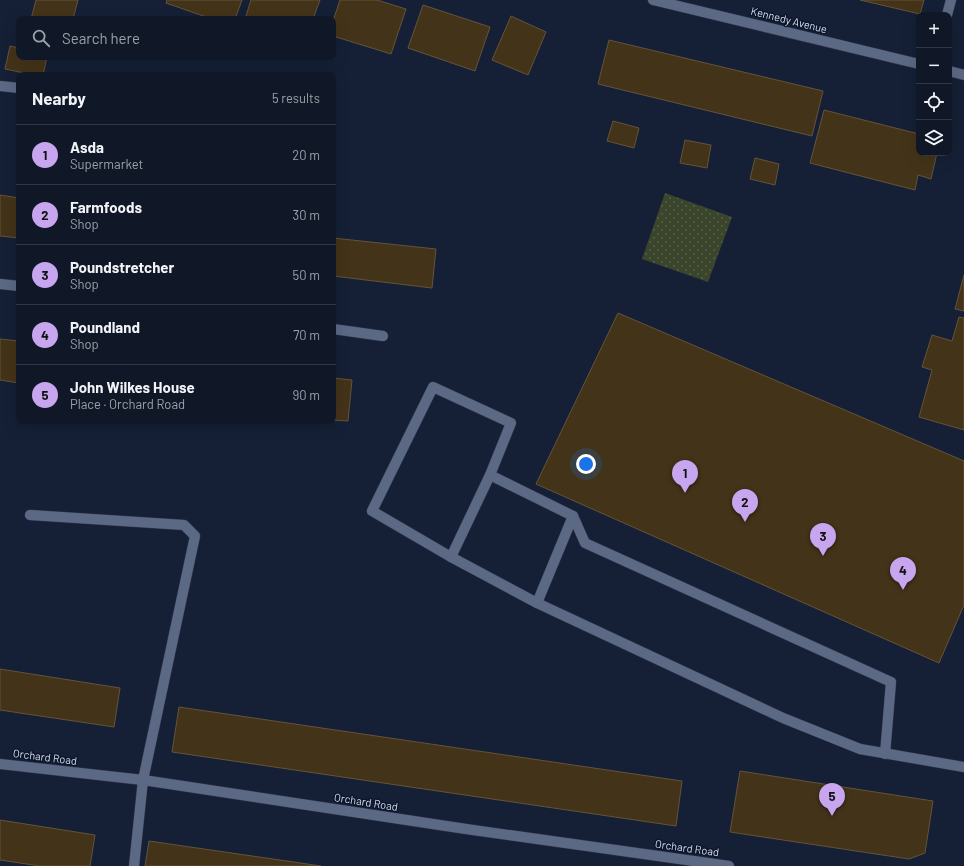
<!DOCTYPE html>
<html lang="en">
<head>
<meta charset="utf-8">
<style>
	:root { --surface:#101828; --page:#192130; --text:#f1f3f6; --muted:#9ca0a8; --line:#303745; --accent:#c7a6ef }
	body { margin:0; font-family:Barlow,sans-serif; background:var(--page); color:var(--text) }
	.controls { position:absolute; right:12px; top:12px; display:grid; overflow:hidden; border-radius:8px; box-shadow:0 4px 16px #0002 }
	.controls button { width:36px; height:36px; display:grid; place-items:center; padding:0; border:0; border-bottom:1px solid var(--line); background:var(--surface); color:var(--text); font:20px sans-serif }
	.you { position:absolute; left:586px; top:464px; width:14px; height:14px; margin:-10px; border:3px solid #fff; border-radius:50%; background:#1a73e8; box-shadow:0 0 0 6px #1a73e833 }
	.badge { display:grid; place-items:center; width:26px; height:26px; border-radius:50%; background:var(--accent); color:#111; font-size:13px; font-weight:700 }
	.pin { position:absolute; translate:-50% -33px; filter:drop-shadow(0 1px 2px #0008) }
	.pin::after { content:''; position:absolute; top:21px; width:14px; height:12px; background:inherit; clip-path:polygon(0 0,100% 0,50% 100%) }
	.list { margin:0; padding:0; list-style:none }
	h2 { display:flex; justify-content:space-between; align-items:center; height:52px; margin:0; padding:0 16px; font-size:17px }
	h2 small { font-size:13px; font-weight:400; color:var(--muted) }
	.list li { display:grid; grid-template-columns:26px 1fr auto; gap:12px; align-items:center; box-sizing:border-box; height:60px; padding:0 16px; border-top:1px solid var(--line) }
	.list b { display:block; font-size:15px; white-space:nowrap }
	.list p { margin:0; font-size:13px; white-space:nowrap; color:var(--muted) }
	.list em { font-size:13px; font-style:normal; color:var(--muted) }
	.icon { flex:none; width:22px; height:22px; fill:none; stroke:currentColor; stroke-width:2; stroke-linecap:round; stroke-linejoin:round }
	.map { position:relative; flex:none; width:964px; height:866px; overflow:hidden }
	.search { position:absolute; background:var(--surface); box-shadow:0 4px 16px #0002; left:16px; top:16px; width:320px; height:44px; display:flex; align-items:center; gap:10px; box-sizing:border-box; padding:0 14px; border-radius:8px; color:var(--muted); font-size:15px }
	.panel { position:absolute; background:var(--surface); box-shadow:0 4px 16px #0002; left:16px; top:72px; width:320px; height:352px; border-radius:8px }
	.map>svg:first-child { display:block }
	.park { fill:url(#park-dots) }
	.building { fill:#433319; stroke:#655339 }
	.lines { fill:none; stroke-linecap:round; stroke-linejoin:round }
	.minor-casing { stroke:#353b4f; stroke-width:11 }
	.minor { stroke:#5c6985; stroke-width:10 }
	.labels { text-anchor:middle; stroke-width:3; stroke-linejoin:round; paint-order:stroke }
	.street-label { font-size:11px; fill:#d5dded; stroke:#0c162c }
</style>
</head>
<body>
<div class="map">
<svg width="964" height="866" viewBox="0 0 964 866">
	<defs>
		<pattern id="park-dots" width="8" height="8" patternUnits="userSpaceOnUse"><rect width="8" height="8" fill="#3a452c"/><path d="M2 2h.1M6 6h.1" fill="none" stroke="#565f4b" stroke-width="1.8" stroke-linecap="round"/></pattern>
	</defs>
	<rect width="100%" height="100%" fill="#152036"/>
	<!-- park -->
	<path class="park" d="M 665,193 L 732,217 L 708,282 L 642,259 Z"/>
	<!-- building -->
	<g class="building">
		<path d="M 36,0 L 78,0 L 73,19 L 31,19 Z"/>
		<path d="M 167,0 L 242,0 L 235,19 L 212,19 L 166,3 Z"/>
		<path d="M 251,0 L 320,0 L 313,19 L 245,19 Z"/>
		<path d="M 340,0 L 377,0 L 406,9 L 391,54 L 333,36 L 333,21 Z"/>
		<path d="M 860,0 L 924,0 L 920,14 Z"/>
		<path d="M 423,5 L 490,27 L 475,71 L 408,48 Z"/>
		<path d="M 511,16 L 546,32 L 528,75 L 492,60 Z"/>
		<path d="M 609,40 L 823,91 L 812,136 L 598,84 Z"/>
		<path d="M 10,46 L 19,48 L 19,57 L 47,57 L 43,75 L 34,75 L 5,69 Z"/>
		<path d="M 824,110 L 919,134 L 919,153 L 937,153 L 931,179 L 918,175 L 915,190 L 810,163 Z"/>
		<path d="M 613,121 L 639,128 L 634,148 L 607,141 Z"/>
		<path d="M 685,140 L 711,145 L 707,168 L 680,163 Z"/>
		<path d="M 755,158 L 779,164 L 775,185 L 750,179 Z"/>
		<path d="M 0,195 L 19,198 L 19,238 L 0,236 Z"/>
		<path d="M 333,238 L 436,249 L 432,288 L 333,276 Z"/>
		<path d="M 964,275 L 964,311 L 955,309 Z"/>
		<path d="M 618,313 L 964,461 L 964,605 L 939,663 L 536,484 Z"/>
		<path d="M 959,317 L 964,318 L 964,430 L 919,417 L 932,370 L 922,367 L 932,335 L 952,341 Z"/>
		<path d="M 0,339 L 19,341 L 19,383 L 0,380 Z"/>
		<path d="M 333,378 L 352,380 L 348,421 L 333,420 Z"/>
		<path d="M 0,669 L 120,688 L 114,727 L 0,710 Z"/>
		<path d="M 179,707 L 682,781 L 676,826 L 172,752 Z"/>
		<path d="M 740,771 L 933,801 L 925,853 L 909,859 L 730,832 Z"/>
		<path d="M 0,820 L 95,835 L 90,866 L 40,866 L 0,860 Z"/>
		<path d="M 149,841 L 321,866 L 145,866 Z"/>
	</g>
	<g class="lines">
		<defs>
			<g id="minor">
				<path d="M 653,0 L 919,64"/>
				<path d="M 947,15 L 951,0"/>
				<path d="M 949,71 L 964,75"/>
				<path d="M 0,86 L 19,88"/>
				<path d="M 0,284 L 19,286"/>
				<path d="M 333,329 L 383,336"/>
				<path d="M 30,515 L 184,525 L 195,536 L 143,780 L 134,866"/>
				<path d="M 451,557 L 490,475"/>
				<path d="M 537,603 L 573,516"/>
				<path d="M 885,754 L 891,682 L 585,543 L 573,516 L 490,475 L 511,423 L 433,387 L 372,511 L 451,557 L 537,603 L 783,718 L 860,749 L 964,767"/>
				<path d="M 0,764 L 143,780 L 466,829 L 729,866"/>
			</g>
		</defs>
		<!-- minor casing -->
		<use href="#minor" class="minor-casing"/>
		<!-- minor -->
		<use href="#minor" class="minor"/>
	</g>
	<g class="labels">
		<!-- street labels -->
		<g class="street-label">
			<text transform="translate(789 20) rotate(14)" y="4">Kennedy Avenue</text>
			<text transform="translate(45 757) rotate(7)" y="4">Orchard Road</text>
			<text transform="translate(366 802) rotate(9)" y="4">Orchard Road</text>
			<text transform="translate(687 848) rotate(8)" y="4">Orchard Road</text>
		</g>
	</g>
</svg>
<div class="controls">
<button>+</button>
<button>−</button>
<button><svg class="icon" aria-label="locate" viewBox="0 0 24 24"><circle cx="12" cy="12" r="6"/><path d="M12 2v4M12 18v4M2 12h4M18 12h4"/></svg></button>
<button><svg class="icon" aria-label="layers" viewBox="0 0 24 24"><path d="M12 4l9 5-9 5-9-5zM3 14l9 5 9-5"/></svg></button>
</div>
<div class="you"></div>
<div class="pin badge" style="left:685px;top:493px">1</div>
<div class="pin badge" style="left:745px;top:522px">2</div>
<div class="pin badge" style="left:823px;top:556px">3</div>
<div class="pin badge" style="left:903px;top:590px">4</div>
<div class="pin badge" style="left:832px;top:816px">5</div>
<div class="search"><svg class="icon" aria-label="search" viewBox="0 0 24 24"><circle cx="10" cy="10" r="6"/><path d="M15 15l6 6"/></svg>Search here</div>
<section class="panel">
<h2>Nearby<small>5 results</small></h2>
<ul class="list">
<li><span class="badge">1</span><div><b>Asda</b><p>Supermarket</p></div><em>20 m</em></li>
<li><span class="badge">2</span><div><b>Farmfoods</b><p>Shop</p></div><em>30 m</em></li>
<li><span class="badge">3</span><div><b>Poundstretcher</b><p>Shop</p></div><em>50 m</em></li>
<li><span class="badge">4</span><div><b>Poundland</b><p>Shop</p></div><em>70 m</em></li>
<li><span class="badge">5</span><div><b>John Wilkes House</b><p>Place · Orchard Road</p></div><em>90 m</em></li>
</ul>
</section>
</div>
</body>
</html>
